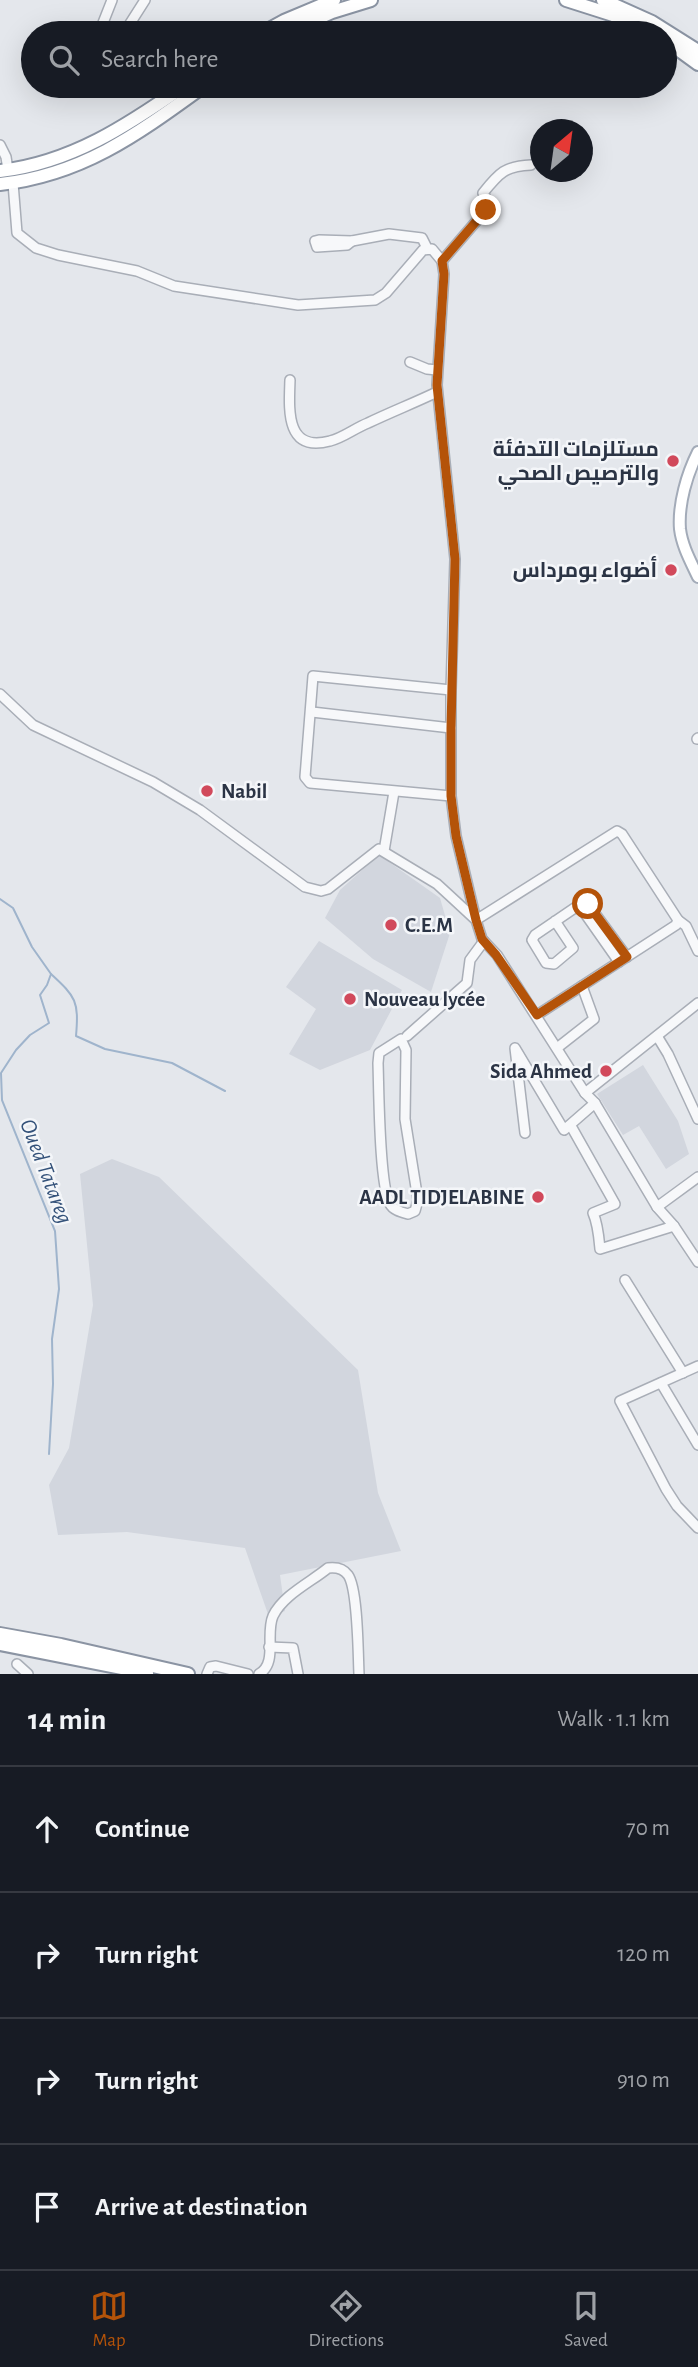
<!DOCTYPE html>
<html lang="en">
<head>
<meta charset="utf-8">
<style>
	:root { --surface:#171b24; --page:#242831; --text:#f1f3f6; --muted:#9ea1a6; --line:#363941; --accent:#b45309 }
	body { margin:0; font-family:"Alegreya Sans",Cairo,sans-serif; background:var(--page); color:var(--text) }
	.compass { position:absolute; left:530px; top:119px; width:63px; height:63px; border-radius:50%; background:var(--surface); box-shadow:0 7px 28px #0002; rotate:29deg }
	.stop { position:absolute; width:21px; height:21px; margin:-16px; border:5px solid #b45309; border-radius:50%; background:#fff }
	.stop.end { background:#b45309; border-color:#fff; box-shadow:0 2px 7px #0008 }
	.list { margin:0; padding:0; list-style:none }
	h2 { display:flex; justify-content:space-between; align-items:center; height:91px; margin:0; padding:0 28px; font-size:30px }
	h2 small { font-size:23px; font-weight:400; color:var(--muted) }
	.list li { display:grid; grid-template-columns:46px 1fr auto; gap:21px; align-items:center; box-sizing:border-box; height:126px; padding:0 28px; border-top:2px solid var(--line) }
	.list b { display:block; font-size:26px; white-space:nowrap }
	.list em { font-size:23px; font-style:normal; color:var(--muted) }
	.icon { flex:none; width:38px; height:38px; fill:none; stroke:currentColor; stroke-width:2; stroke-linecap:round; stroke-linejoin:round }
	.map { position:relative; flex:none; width:698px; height:1674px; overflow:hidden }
	.search { position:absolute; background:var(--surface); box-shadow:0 7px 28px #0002; left:21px; right:21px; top:21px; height:77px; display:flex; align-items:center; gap:18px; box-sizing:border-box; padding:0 24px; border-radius:38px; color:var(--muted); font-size:26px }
	.sheet { height:595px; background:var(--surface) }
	nav { display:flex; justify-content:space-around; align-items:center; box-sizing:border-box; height:98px; border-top:2px solid var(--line); background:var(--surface); font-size:19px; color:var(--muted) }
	nav a { display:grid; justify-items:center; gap:4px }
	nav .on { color:var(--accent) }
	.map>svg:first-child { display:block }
	.built { fill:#d2d6de }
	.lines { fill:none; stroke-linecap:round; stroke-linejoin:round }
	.stream { stroke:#9fb4cc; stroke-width:2 }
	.minor-casing { stroke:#a9aeb7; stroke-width:12 }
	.major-casing { stroke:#a3abb8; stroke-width:14 }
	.highway-casing { stroke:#8b94a3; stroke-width:16 }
	.minor { stroke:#f7f8fa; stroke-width:9 }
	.major { stroke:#fff; stroke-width:10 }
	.highway { stroke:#fff; stroke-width:12 }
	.route { stroke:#b45309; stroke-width:9 }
	.poi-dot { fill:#d1495b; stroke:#f4f6f9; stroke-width:2.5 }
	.labels { text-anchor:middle; stroke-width:5; stroke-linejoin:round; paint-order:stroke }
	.poi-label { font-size:21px; font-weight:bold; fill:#2b3445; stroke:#f4f6f9; text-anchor:end }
	.water-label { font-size:23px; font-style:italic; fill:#34527a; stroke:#f4f6f9 }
</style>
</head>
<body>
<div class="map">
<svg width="698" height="1674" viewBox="0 0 698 1674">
	<rect width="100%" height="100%" fill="#e4e7ec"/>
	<!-- built -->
	<g class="built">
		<path d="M 379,855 L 440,898 L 450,933 L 431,992 L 373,959 L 325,918 L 340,890 Z"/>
		<path d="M 319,941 L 402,990 L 370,1050 L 320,1070 L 289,1054 L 316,1009 L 286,987 Z"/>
		<path d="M 643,1065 L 678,1121 L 689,1154 L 666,1169 L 639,1126 L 623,1135 L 597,1094 Z"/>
		<path d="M 112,1159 L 159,1177 L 358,1370 L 378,1493 L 401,1551 L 280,1575 L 285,1611 L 269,1617 L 245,1548 L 127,1532 L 58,1535 L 49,1485 L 69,1448 L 93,1305 L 80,1174 Z"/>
	</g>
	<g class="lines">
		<!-- stream -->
		<g class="stream">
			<path d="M 0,899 L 13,908 L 32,947 L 51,974 L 47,985 L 40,995 L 49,1023 L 30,1035 L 16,1050 L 1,1073 L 2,1100 L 55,1231 L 59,1289 L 52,1339 L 53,1384 L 49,1454"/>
			<path d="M 51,974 C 76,997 79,1001 76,1036 L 105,1049 L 172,1063 L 225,1091"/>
		</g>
		<defs>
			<g id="minor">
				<path d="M 99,33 L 112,0"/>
				<path d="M 124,33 L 145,0"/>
				<path d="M 0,145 L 6,157 L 8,170"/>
				<path d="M 13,183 L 17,233 L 36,248 L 58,255 L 137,271 L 174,286 L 298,305 L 375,300 L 386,293 L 423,250 L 432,249 L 442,261 L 444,274 L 437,385 L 455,559 L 451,690 L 451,796 L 456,836 L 476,920 L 617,831 L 622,834 L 678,920 L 676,925 L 537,1015"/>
				<path d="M 319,240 L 352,241 L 347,245 L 317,247 L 315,241 Z"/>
				<path d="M 352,241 L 389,234 L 422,238 L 427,248"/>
				<path d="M 442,261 L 486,210 L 488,202 L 483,193 C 499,173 505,166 531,165"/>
				<path d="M 410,362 L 427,369 L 437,370"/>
				<path d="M 290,380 C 289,409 285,453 330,441 C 343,438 355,428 368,423 C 391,412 414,403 437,392"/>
				<path d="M 451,690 L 313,676 L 305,777 L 310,783 L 451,796"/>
				<path d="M 0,694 L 33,725 L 153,782 L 200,810 L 305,887 L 321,891 L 328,889 L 379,849 L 437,884 L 449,895 L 476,920 L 482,939 L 497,955 L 585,1093 L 595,1103 L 657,1207 L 674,1226 L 698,1262"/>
				<path d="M 312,712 L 451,728"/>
				<path d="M 697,739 L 698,738"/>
				<path d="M 384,851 L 394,792"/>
				<path d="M 579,905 L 619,962"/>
				<path d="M 678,920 L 686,926 L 698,951"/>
				<path d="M 555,921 L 573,948 L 554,964 L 546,963 L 532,940 L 535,935 L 579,905 C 582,903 584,903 588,904 L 627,957"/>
				<path d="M 407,1036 L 467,983 L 470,960 L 484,941"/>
				<path d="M 657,1036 L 668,1054 L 698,1119"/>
				<path d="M 401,1039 L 406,1050 L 405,1119 L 418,1200 L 415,1211 L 408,1214 C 401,1212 393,1210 390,1204 C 379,1185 379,1090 378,1063 L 379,1053 Z"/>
				<path d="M 557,1048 L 594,1019 L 582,986"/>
				<path d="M 585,1093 L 698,1003"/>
				<path d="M 571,1126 L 615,1204 L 593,1213 C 598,1224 599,1238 600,1249 L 674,1226"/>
				<path d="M 525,1133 L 515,1048 L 564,1130 L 595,1103"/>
				<path d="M 657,1207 L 698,1177"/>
				<path d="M 625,1280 L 683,1373"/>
				<path d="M 698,1366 L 620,1401 L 666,1489 L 677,1506 L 698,1528"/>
				<path d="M 661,1383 L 698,1445"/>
				<path d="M 269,1647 L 293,1648 L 298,1674"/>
				<path d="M 17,1664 L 28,1674"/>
				<path d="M 207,1674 L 210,1667 L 216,1666 L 248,1674"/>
				<path d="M 259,1674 C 278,1663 265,1634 273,1616 C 283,1595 311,1582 328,1568 C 336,1567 343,1568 348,1575 C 358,1589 358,1653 359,1674"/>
			</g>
			<path id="major" d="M 698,452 C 687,474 678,504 680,529 C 682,546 691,562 698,577"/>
			<g id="highway">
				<path d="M 566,0 L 613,15 L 652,33"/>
				<path d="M 603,0 L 652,22 L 698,51"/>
				<path d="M 262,33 L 284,21 L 334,0"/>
				<path d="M 285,33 L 332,12 L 371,0"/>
				<path d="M 665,40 L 698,64"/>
				<path d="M 0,171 C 71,163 128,125 184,86"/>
				<path d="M 0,184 C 83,175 139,133 204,86"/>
				<path d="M 0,1634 L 61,1645 L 188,1674"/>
				<path d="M 0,1644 L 147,1673"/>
			</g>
		</defs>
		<!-- minor casing -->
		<use href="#minor" class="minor-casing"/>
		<!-- major casing -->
		<use href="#major" class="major-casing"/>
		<!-- highway casing -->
		<use href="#highway" class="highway-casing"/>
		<!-- minor -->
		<use href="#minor" class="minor"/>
		<!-- major -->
		<use href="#major" class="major"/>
		<!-- highway -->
		<use href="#highway" class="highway"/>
	</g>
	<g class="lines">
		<!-- route -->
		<path class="route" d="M 486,210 L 442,261 L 444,274 L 437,385 L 455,559 L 451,728 L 451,796 L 456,836 L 476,920 L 482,939 L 496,955 L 537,1015 L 627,957 L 588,904"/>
	</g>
	<!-- markers -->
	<g class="poi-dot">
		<circle cx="673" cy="461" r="7"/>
		<circle cx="671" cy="570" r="7"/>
		<circle cx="207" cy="791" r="7"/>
		<circle cx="391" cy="925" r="7"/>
		<circle cx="350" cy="999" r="7"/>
		<circle cx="606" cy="1071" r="7"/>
		<circle cx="538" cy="1197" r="7"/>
	</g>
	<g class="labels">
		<!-- poi labels -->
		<g class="poi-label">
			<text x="659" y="456">مستلزمات التدفئة<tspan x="659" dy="24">والترصيص الصحي</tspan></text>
			<text x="657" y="577">أضواء بومرداس</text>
			<text x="221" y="798" text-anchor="start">Nabil</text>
			<text x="405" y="932" text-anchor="start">C.E.M</text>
			<text x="364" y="1006" text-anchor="start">Nouveau lycée</text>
			<text x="592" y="1078">Sida Ahmed</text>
			<text x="524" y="1204">AADL TIDJELABINE</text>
		</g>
		<!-- water labels -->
		<g class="water-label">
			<text transform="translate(47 1171) rotate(69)" y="8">Oued Tatareg</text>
		</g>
	</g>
</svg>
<svg class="compass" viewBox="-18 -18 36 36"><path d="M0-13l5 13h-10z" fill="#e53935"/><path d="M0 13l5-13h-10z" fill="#9ea1a6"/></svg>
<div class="stop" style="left:588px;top:904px"></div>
<div class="stop end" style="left:486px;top:210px"></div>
<div class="search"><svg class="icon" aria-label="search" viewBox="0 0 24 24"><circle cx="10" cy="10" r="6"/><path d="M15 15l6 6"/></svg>Search here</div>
</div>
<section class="sheet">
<h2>14 min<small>Walk · 1.1 km</small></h2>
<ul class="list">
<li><svg class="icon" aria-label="ahead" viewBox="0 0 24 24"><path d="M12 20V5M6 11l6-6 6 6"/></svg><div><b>Continue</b></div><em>70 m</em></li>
<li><svg class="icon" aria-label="right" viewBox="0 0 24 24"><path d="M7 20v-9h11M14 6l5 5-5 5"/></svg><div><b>Turn right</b></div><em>120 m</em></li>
<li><svg class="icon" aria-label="right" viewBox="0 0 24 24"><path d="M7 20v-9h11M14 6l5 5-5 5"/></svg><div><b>Turn right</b></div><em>910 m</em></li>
<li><svg class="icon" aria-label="arrive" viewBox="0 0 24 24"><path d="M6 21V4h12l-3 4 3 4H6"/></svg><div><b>Arrive at destination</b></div></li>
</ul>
</section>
<nav>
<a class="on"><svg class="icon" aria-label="map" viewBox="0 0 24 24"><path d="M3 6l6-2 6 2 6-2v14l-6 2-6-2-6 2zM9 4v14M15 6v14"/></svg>Map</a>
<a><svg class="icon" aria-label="directions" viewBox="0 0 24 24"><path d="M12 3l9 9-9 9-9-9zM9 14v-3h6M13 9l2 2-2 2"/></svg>Directions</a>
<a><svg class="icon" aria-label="saved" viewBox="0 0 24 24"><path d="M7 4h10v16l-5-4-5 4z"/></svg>Saved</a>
</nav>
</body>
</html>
